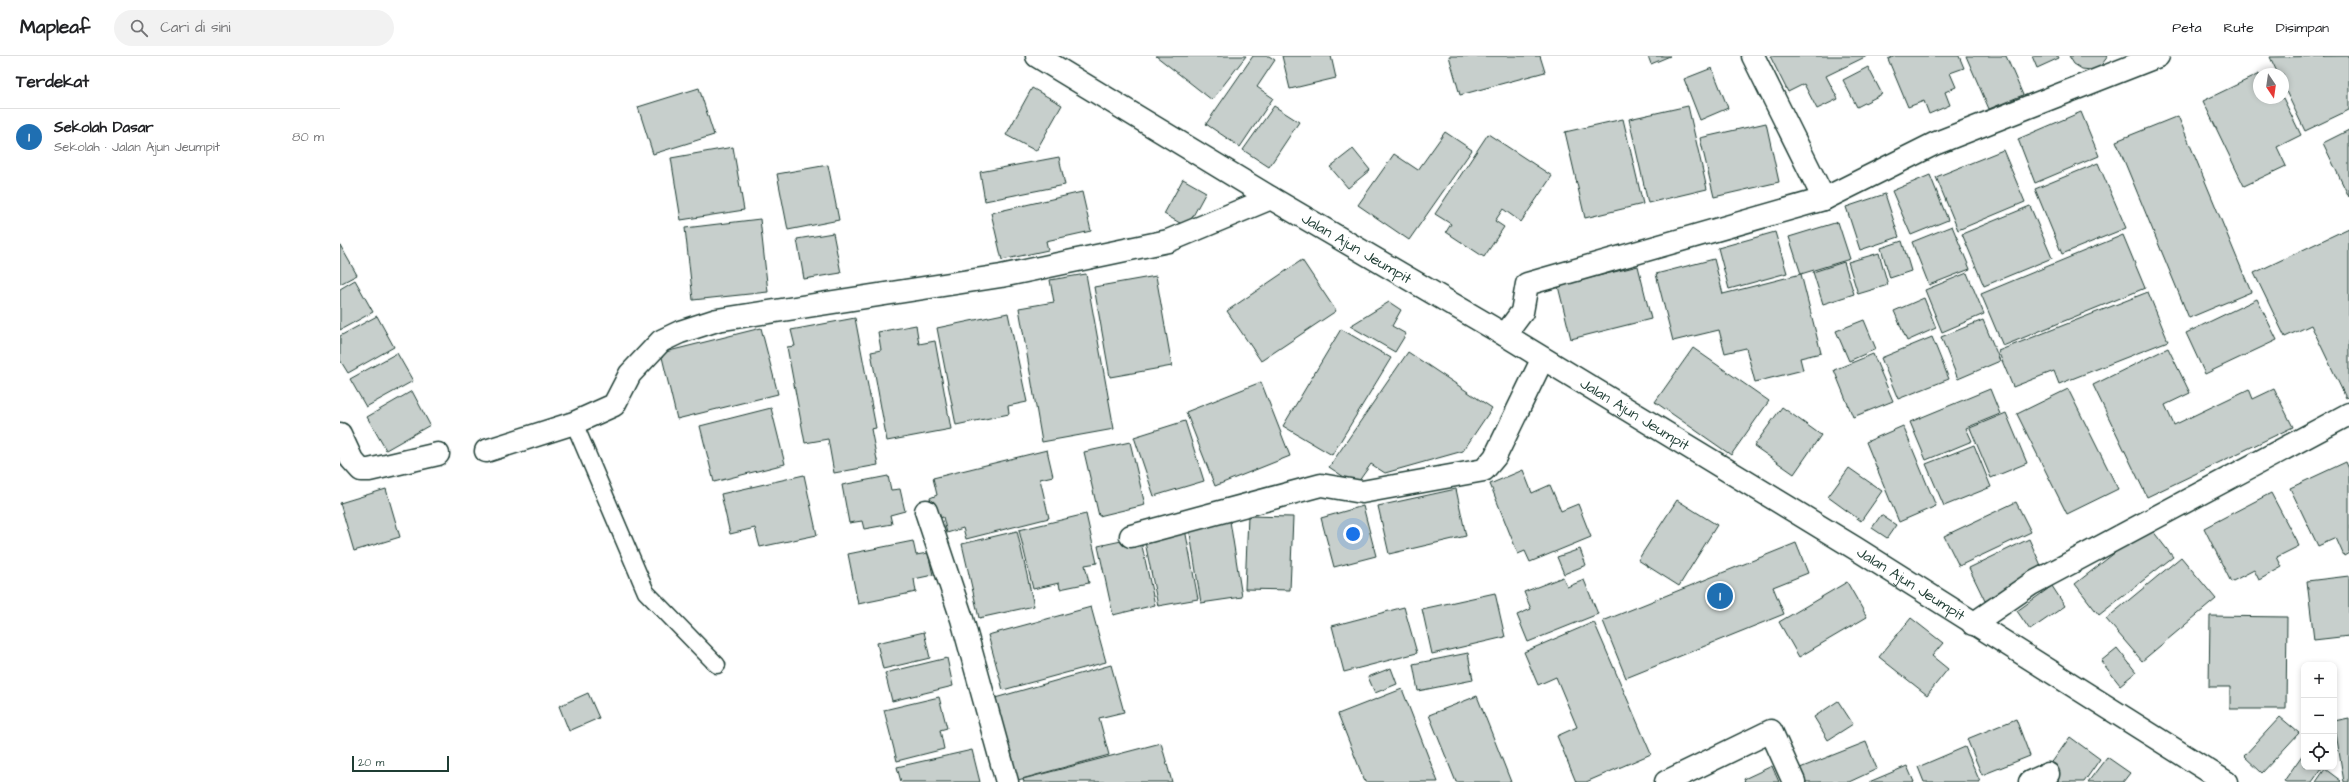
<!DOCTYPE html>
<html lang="id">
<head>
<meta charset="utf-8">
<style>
	:root { --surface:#fff; --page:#f2f2f2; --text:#202124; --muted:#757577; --line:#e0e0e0; --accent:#1f6fb2 }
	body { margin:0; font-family:"Architects Daughter",sans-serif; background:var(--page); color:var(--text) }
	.controls { position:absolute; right:12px; bottom:12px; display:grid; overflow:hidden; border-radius:8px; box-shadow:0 2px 6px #0003 }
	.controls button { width:36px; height:36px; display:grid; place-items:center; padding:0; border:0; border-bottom:1px solid var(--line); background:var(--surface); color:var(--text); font:20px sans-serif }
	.compass { position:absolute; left:1913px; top:12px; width:36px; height:36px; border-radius:50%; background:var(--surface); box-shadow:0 2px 6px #0003; rotate:167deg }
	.scale { position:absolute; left:12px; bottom:10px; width:97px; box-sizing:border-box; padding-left:4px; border:2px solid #1f3d34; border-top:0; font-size:11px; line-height:14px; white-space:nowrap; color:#1f3d34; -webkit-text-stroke:3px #fff; paint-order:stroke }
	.you { position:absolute; left:1013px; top:478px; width:14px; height:14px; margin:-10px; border:3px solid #fff; border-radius:50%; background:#1a73e8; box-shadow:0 0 0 6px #1a73e833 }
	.badge { display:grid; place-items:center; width:26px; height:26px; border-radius:50%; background:var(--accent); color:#fff; font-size:13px; font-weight:700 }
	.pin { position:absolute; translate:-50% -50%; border:2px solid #fff; box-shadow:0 1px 4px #0006 }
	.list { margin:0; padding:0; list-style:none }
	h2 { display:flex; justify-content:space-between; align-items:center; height:52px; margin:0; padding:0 16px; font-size:17px }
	h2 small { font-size:13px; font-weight:400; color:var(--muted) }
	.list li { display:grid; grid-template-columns:26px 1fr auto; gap:12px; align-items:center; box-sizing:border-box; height:56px; padding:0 16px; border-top:1px solid var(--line) }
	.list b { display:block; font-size:15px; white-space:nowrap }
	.list p { margin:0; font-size:13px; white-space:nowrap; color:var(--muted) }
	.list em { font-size:13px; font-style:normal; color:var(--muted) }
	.icon { flex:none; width:22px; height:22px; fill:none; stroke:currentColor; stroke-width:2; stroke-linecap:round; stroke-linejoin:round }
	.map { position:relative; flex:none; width:2009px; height:726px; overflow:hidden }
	header { display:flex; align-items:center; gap:24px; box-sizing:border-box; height:56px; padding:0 20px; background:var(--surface); border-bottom:1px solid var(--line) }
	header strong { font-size:19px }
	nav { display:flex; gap:22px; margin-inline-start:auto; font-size:14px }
	.search { width:280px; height:36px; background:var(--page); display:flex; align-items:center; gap:10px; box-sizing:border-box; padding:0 14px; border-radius:22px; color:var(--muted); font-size:15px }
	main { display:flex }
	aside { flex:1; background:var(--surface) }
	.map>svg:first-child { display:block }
	.building { fill:#c7cfcc; stroke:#1f3d34 }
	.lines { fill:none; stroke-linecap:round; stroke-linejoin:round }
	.lane-casing { stroke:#1f3d34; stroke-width:19 }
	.street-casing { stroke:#1f3d34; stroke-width:25 }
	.secondary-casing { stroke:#1f3d34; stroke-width:25 }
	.lane { stroke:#fff; stroke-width:16 }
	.street { stroke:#fff; stroke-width:22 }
	.secondary { stroke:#fff; stroke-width:22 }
	.labels { text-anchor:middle; stroke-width:3; stroke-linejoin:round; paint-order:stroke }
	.street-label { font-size:15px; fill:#1f3d34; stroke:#fff }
</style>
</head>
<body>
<header>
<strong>Mapleaf</strong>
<div class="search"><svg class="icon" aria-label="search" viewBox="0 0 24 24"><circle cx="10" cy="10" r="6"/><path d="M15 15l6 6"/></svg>Cari di sini</div>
<nav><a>Peta</a><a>Rute</a><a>Disimpan</a></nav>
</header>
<main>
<aside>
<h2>Terdekat<small></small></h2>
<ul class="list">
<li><span class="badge">1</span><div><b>Sekolah Dasar</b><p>Sekolah · Jalan Ajun Jeumpit</p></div><em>80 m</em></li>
</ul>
</aside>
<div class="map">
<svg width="2009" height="726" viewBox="0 0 2009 726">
	<rect width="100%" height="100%" fill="#fff"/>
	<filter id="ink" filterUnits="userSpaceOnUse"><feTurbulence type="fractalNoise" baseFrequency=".025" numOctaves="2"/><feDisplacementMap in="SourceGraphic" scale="8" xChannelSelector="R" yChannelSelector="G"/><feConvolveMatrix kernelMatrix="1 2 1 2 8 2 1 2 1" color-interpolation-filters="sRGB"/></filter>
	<g filter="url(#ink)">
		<!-- building -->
		<g class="building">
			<path d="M 816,0 L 906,0 L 872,44 Z"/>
			<path d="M 913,0 L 929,0 L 935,4 L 917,31 L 933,42 L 900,91 L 866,68 Z"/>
			<path d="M 942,0 L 991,0 L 996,22 L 950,33 Z"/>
			<path d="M 1109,0 L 1200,0 L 1205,16 L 1120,39 Z"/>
			<path d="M 1308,0 L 1330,0 L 1311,8 Z"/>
			<path d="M 1430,0 L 1527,0 L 1486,20 L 1498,43 L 1477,53 L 1464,28 L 1448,36 Z"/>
			<path d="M 1555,0 L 1619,0 L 1624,12 L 1610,17 L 1616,31 L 1605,36 L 1610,49 L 1589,58 L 1584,45 L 1568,51 L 1548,3 Z"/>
			<path d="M 1626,0 L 1666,0 L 1683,39 L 1649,53 Z"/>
			<path d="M 1692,0 L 1718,0 L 1719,2 L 1697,12 Z"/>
			<path d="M 1729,0 L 1768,0 L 1760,11 L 1751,14 L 1742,13 L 1734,8 Z"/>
			<path d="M 2009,0 L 2009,54 L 1965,75 L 1943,29 L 1943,18 L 1938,18 L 1930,1 Z"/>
			<path d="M 1528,11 L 1542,38 L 1517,51 L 1503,24 Z"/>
			<path d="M 1372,12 L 1388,52 L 1360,64 L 1344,23 Z"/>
			<path d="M 1919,18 L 1919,42 L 1943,42 L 1961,79 L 1937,91 L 1946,110 L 1904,130 L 1863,45 Z"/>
			<path d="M 359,32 L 374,79 L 313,98 L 298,51 Z"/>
			<path d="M 692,32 L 722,49 L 696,95 L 666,79 Z"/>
			<path d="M 934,50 L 959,66 L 929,111 L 903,94 Z"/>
			<path d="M 1348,50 L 1367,133 L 1308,147 L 1289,63 Z"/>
			<path d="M 1741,56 L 1759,100 L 1695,127 L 1678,83 Z"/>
			<path d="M 1838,60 L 1911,236 L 1849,262 L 1776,85 Z"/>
			<path d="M 1283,63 L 1303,148 L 1245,162 L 1225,76 Z"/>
			<path d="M 1426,67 L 1439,126 L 1374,141 L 1360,82 Z"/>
			<path d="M 2009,74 L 2009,141 L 1983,87 Z"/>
			<path d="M 1105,76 L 1132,94 L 1069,184 L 1018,149 L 1054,98 L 1078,114 Z"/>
			<path d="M 1148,78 L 1212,120 L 1181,166 L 1163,153 L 1155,165 L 1164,171 L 1144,201 L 1106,176 L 1111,168 L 1095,158 Z"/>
			<path d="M 393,91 L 404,154 L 341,164 L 331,102 Z"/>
			<path d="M 1013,93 L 1030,114 L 1008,132 L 990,111 Z"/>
			<path d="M 1663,94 L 1685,146 L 1618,174 L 1596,121 Z"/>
			<path d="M 719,101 L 725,129 L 645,145 L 640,116 Z"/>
			<path d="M 1758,107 L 1786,172 L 1722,198 L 1695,133 Z"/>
			<path d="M 488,109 L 499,164 L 448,174 L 437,118 Z"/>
			<path d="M 1590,119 L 1608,164 L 1571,179 L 1552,135 Z"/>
			<path d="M 843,123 L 866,136 L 847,171 L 824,158 Z"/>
			<path d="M 742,136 L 751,175 L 706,185 L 708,194 L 662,204 L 651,157 Z"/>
			<path d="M 1545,138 L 1559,181 L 1520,194 L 1506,151 Z"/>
			<path d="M 1690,150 L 1712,202 L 1644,230 L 1622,178 Z"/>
			<path d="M 420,163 L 428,236 L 353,244 L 345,172 Z"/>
			<path d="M 1498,166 L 1510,203 L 1461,218 L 1449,181 Z"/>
			<path d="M 1612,170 L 1630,213 L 1589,229 L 1572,186 Z"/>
			<path d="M 2009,172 L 2009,340 L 2006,342 L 1971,269 L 1945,281 L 1914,217 Z"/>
			<path d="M 1435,176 L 1447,217 L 1389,233 L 1378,192 Z"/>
			<path d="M 493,177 L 501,217 L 464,223 L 457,183 Z"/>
			<path d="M 1783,179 L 1805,232 L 1663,290 L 1641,238 Z"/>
			<path d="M 1562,185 L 1571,215 L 1550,222 L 1541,192 Z"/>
			<path d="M 0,189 L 17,219 L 0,228 Z"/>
			<path d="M 1539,197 L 1548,229 L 1518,238 L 1508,206 Z"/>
			<path d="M 1374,203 L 1383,238 L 1461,218 L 1481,297 L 1460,302 L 1463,314 L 1415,326 L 1406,292 L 1385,297 L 1379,274 L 1333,285 L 1316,218 Z"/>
			<path d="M 962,204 L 996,255 L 921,305 L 887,255 Z"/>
			<path d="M 1504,206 L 1514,238 L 1483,248 L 1473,216 Z"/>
			<path d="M 1298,210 L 1311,263 L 1231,283 L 1218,230 Z"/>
			<path d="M 1627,217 L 1644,258 L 1602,276 L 1585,234 Z"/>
			<path d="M 746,218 L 774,373 L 702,386 L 679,252 L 714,246 L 710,224 Z"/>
			<path d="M 816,220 L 832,310 L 770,321 L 754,231 Z"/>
			<path d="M 15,224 L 33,256 L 0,274 L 0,233 Z"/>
			<path d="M 1808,236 L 1828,285 L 1719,328 L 1714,315 L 1673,331 L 1658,295 Z"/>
			<path d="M 1584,242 L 1596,272 L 1567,285 L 1554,255 Z"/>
			<path d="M 1917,243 L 1937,284 L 1865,318 L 1846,277 Z"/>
			<path d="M 1049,246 L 1061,254 L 1052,270 L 1066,278 L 1055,296 L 1010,270 Z"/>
			<path d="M 668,257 L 687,346 L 668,350 L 669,358 L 616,369 L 597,272 Z"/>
			<path d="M 37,260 L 54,291 L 8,317 L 0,304 L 0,280 Z"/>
			<path d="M 515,262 L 536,372 L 531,373 L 538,409 L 494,417 L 488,383 L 465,387 L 447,291 L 455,290 L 451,274 Z"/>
			<path d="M 1524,264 L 1536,293 L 1509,305 L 1496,275 Z"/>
			<path d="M 1643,264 L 1660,305 L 1618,323 L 1601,281 Z"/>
			<path d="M 576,269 L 579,288 L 595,285 L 611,373 L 547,385 L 531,296 L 541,294 L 538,276 Z"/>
			<path d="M 421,272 L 438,338 L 337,363 L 321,297 Z"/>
			<path d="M 1001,273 L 1051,302 L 992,399 L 943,370 Z"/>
			<path d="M 1592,281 L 1609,323 L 1558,343 L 1541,302 Z"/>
			<path d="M 1353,292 L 1429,345 L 1391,399 L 1315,346 Z"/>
			<path d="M 1828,292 L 1850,337 L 1825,349 L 1834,369 L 1909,333 L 1913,343 L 1934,333 L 1953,371 L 1807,441 L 1753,329 Z"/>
			<path d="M 1068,296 L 1152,352 L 1123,395 L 1045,417 L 1031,408 L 1016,429 L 989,411 Z"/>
			<path d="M 57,297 L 73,325 L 26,351 L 10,323 Z"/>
			<path d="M 1533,298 L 1553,345 L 1513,361 L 1494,314 Z"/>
			<path d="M 921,326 L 950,400 L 875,430 L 846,356 Z"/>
			<path d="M 1650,333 L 1660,358 L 1626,372 L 1632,385 L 1586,404 L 1570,366 Z"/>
			<path d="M 1728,333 L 1778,433 L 1727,458 L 1677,358 Z"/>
			<path d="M 72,335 L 90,369 L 46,394 L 27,361 Z"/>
			<path d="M 1442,351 L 1481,379 L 1454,418 L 1414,390 Z"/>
			<path d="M 431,352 L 445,408 L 374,426 L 360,370 Z"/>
			<path d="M 1666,357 L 1687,407 L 1651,422 L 1630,372 Z"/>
			<path d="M 845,365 L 864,425 L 814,440 L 794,381 Z"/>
			<path d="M 1563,370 L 1596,450 L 1559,466 L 1526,386 Z"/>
			<path d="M 790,386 L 805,449 L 759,460 L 744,396 Z"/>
			<path d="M 1634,389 L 1651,431 L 1604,450 L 1586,408 Z"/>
			<path d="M 707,394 L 713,420 L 700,423 L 709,462 L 626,483 L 623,472 L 607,477 L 603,461 L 595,463 L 590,442 L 597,439 L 593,422 Z"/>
			<path d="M 2006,406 L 2009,413 L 2009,497 L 2004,500 L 1996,482 L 1978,490 L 1950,432 Z"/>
			<path d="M 1509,412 L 1542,435 L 1521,465 L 1488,441 Z"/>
			<path d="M 1183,414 L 1192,437 L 1210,429 L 1221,455 L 1238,448 L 1251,481 L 1190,506 L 1185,495 L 1178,498 L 1150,428 Z"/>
			<path d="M 464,419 L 477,479 L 420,491 L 415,472 L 390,478 L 381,438 Z"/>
			<path d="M 548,420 L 551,434 L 560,433 L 565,455 L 550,459 L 552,468 L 524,473 L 522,465 L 509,467 L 502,429 Z"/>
			<path d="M 46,433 L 60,481 L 14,495 L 0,447 Z"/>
			<path d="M 1116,433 L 1126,480 L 1049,498 L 1038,450 Z"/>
			<path d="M 1931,437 L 1959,490 L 1937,501 L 1942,511 L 1919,524 L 1914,514 L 1891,526 L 1864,472 Z"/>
			<path d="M 1337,444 L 1377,469 L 1339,530 L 1298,504 Z"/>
			<path d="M 1676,446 L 1691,476 L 1619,510 L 1604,480 Z"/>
			<path d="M 1023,450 L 1036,500 L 994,511 L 981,462 Z"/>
			<path d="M 746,458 L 757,507 L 745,509 L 749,527 L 720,533 L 719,527 L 693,533 L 679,474 Z"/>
			<path d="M 1541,459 L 1556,469 L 1547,482 L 1532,472 Z"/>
			<path d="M 908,460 L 953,461 L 950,534 L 905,533 Z"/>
			<path d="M 890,465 L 902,541 L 861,547 L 849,471 Z"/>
			<path d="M 1809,470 L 1833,501 L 1759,559 L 1735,528 Z"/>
			<path d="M 845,473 L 858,543 L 818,550 L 804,481 Z"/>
			<path d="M 677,475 L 694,550 L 639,562 L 622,488 Z"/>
			<path d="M 800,481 L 815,549 L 773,559 L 758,490 Z"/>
			<path d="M 1689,483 L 1704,516 L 1645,545 L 1629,512 Z"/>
			<path d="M 573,485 L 576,499 L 588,497 L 593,519 L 574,523 L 576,536 L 518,548 L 508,498 Z"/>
			<path d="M 1456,487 L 1468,517 L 1433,531 L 1444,558 L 1286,622 L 1263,565 Z"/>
			<path d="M 1240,493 L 1246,509 L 1224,518 L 1217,501 Z"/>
			<path d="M 1841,501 L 1876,543 L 1802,605 L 1766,563 Z"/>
			<path d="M 2009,520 L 2009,580 L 1974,584 L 1967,525 Z"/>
			<path d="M 1223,521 L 1227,531 L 1244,524 L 1258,558 L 1188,586 L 1177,559 L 1191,553 L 1184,536 Z"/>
			<path d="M 1507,526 L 1527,561 L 1459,601 L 1439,566 Z"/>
			<path d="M 1712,530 L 1725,550 L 1690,574 L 1677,555 Z"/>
			<path d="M 1155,537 L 1165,581 L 1092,598 L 1082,553 Z"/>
			<path d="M 751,551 L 766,606 L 663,634 L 648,579 Z"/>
			<path d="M 1064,551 L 1077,597 L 1004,616 L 992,570 Z"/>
			<path d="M 1870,560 L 1947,561 L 1946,653 L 1890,653 L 1890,631 L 1869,631 Z"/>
			<path d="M 1571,562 L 1603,587 L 1592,600 L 1608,613 L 1587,639 L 1539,601 Z"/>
			<path d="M 1254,566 L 1311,698 L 1246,726 L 1236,726 L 1217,680 L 1237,671 L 1216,621 L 1198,629 L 1184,596 Z"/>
			<path d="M 584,576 L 590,602 L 543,613 L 537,587 Z"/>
			<path d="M 1777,592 L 1796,616 L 1780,629 L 1761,605 Z"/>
			<path d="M 1128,597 L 1133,624 L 1078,635 L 1073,608 Z"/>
			<path d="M 607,602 L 613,630 L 552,645 L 545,617 Z"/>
			<path d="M 771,609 L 784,656 L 759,662 L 769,699 L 678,724 L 655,642 Z"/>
			<path d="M 1051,612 L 1057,628 L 1035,637 L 1028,621 Z"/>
			<path d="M 1062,633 L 1098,726 L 1025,726 L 998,658 Z"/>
			<path d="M 248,637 L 259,662 L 229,675 L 219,650 Z"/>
			<path d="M 1137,640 L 1171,726 L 1116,726 L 1089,659 Z"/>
			<path d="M 599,641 L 607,672 L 600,674 L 604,693 L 557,705 L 544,654 Z"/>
			<path d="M 1498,645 L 1513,668 L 1488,684 L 1474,661 Z"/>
			<path d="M 1940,661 L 1959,677 L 1922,717 L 1904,700 Z"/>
			<path d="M 2009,662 L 2009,726 L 2004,726 L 1994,665 Z"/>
			<path d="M 1676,663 L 1690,700 L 1642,719 L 1627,683 Z"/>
			<path d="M 1730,681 L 1760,703 L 1744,726 L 1720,726 L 1705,716 Z"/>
			<path d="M 1526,686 L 1537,713 L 1509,726 L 1466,726 L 1460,712 Z"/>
			<path d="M 821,687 L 832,726 L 684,726 L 683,723 Z"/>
			<path d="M 1625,691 L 1640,726 L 1584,726 L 1578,711 Z"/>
			<path d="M 632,694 L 640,726 L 561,726 L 557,711 Z"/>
			<path d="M 1963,698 L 1964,711 L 1982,712 L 1972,726 L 1946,726 L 1944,725 Z"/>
			<path d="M 1767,701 L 1790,717 L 1783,726 L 1748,726 Z"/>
			<path d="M 1432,710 L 1439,726 L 1405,726 L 1404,723 Z"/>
			<path d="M 1567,710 L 1574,726 L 1529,726 Z"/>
			<path d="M 1985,713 L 2001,725 L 2000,726 L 1976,726 Z"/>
		</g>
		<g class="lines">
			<defs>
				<path id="lane" d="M 234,367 L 306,536 L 377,609"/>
				<g id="street">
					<path d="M 1413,0 L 1484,143"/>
					<path d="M 1165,279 L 1182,256 L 1187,228 L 1484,143 L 1594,88 L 1818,0"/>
					<path d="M 0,378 L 12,404 L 21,414 L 29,414 L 98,398"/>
					<path d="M 146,395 L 234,367 L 274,349 L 290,318 L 321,285 L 340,276 L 377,264 L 661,220 L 828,185 L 931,142"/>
					<path d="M 586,455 L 622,563 L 667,726"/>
					<path d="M 791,480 L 981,429 L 1022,436 L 1144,414 L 1155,401 L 1202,304"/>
					<path d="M 1633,568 L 1691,528 L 2009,358"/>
					<path d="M 1326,726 L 1431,675 L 1454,726"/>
					<path d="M 1690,726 L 1708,718"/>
				</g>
				<g id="secondary">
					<path id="s1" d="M 697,0 L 931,142 L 1165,279 L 1515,492 L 1886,726"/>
				</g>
			</defs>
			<!-- lane casing -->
			<use href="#lane" class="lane-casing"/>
			<!-- street casing -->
			<use href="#street" class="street-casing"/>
			<!-- secondary casing -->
			<use href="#secondary" class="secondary-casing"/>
			<!-- lane -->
			<use href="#lane" class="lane"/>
			<!-- street -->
			<use href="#street" class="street"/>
			<!-- secondary -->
			<use href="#secondary" class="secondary"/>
		</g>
	</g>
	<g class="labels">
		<!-- street labels -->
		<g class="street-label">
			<text dy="5" stroke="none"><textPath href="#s1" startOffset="373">Jalan Ajun Jeumpit</textPath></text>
			<text dy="5" stroke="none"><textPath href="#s1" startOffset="697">Jalan Ajun Jeumpit</textPath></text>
			<text dy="5" stroke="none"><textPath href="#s1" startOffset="1021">Jalan Ajun Jeumpit</textPath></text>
		</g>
	</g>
</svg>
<div class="controls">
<button>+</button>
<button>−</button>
<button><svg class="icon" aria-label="locate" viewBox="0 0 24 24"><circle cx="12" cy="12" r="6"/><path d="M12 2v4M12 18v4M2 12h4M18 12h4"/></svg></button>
</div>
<svg class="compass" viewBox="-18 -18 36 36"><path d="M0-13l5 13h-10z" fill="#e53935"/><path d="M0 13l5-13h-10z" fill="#757577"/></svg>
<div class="scale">20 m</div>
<div class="you"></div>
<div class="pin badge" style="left:1380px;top:540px">1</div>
</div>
</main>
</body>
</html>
